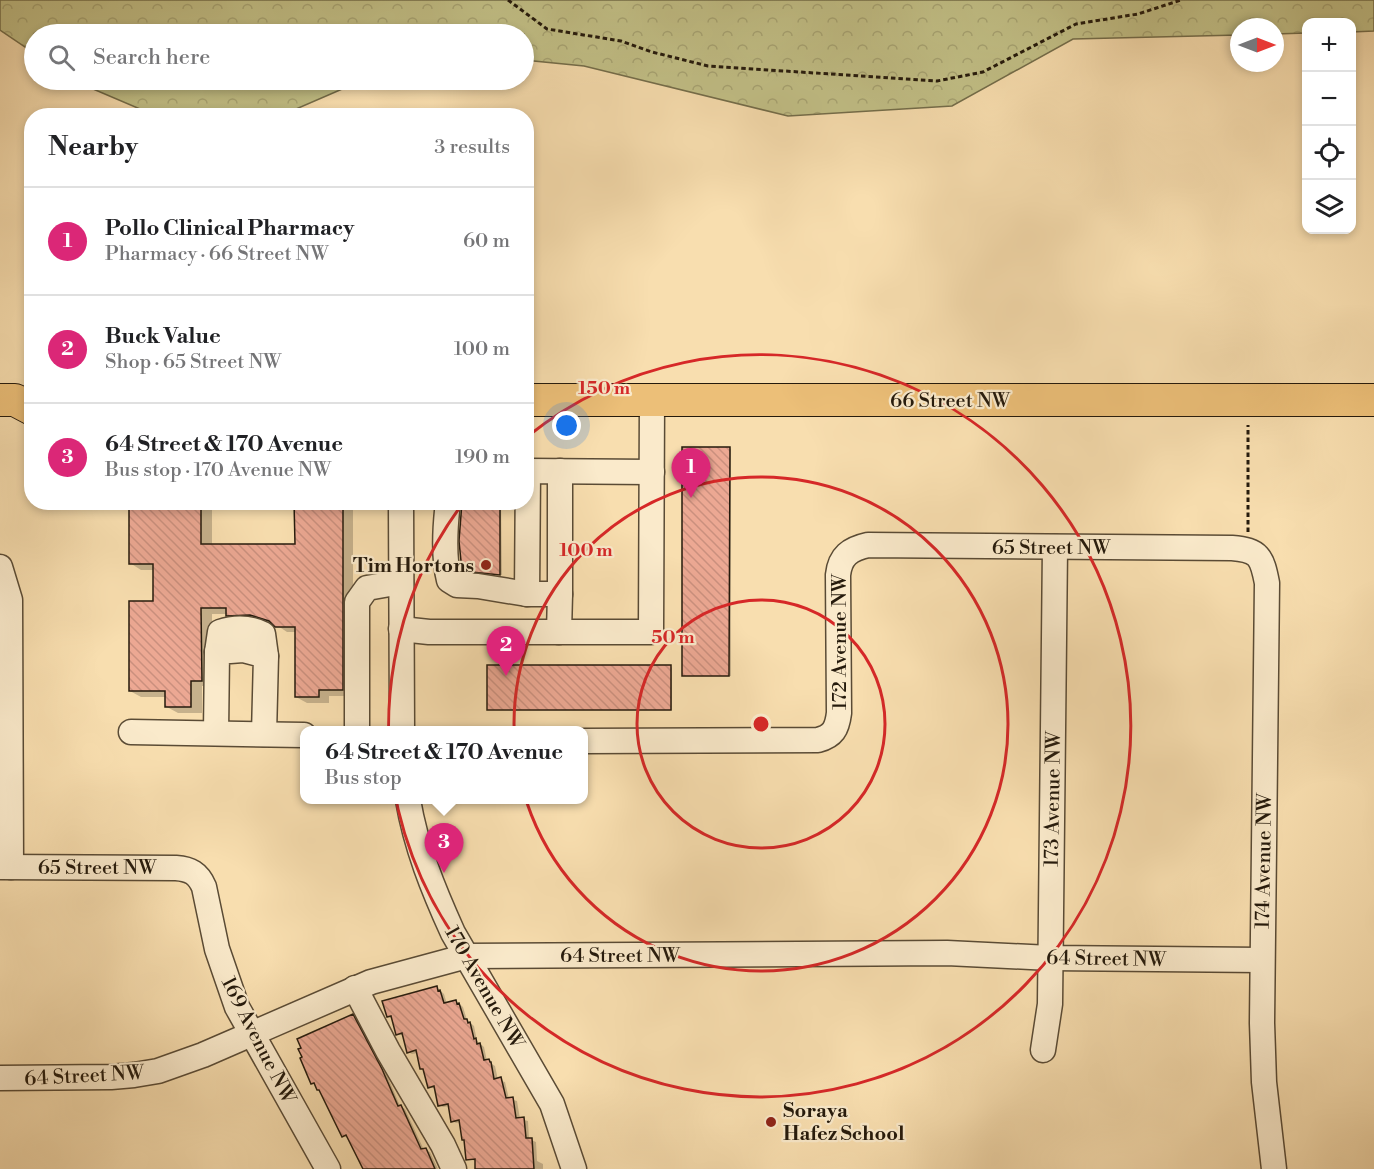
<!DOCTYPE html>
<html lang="en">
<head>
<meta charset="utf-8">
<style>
	:root { --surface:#fff; --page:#f2f2f2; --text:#202124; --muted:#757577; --line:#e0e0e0; --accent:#db2777 }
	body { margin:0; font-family:"Libre Bodoni",serif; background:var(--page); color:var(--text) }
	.controls { position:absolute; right:18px; top:18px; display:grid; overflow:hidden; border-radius:12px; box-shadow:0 3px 9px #0003 }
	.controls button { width:54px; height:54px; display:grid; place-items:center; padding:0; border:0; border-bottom:2px solid var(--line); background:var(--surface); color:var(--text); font:30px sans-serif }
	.compass { position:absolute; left:1230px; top:18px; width:54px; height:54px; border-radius:50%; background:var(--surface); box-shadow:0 3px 9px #0003; rotate:90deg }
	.you { position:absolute; left:567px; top:426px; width:21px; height:21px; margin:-15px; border:4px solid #fff; border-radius:50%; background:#1a73e8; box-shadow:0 0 0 9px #1a73e833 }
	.badge { display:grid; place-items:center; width:39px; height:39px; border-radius:50%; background:var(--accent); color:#fff; font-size:20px; font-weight:700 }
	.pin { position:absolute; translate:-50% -50px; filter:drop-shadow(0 2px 3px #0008) }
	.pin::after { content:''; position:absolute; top:32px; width:21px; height:18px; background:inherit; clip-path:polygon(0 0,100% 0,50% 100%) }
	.popup { position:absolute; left:300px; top:726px; width:288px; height:78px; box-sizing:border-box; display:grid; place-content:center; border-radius:12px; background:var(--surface); filter:drop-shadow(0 2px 4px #0005); font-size:20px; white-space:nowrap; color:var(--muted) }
	.popup b { font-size:22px; color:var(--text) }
	.popup::after { content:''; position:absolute; left:50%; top:100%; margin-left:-12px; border:12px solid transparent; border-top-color:var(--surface) }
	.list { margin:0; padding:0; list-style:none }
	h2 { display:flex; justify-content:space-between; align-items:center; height:78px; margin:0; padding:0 24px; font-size:26px }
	h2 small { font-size:20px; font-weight:400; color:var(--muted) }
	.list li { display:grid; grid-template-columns:39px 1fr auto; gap:18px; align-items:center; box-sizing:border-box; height:108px; padding:0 24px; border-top:2px solid var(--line) }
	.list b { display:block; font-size:22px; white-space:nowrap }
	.list p { margin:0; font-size:20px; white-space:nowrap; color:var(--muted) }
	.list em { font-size:20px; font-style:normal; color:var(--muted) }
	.icon { flex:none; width:33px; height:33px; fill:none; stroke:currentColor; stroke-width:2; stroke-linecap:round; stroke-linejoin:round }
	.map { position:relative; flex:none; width:1374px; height:1169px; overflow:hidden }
	.search { position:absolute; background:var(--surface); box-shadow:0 3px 9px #0003; left:24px; top:24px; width:510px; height:66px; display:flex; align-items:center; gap:15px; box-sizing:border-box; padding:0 21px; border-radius:33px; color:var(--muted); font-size:22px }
	.panel { position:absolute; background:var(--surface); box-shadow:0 3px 9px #0003; left:24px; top:108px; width:510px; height:402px; border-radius:24px }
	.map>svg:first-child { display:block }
	.park { fill:url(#park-crowns); stroke:#746d4a; stroke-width:1.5 }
	.shadow { fill:#0003 }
	.building { fill:url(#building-back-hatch); stroke:#251a0c; stroke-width:1.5 }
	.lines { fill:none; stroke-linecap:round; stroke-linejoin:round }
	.minor-casing { stroke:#5a4b35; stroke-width:27 }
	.major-casing { stroke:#251a0c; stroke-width:34 }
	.path { stroke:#251a0c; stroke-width:3; stroke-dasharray:4.5 3; stroke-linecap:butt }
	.minor { stroke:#faeacb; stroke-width:24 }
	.major { stroke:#ecbf78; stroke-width:32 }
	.ring { fill:none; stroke:#d62828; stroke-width:3 }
	.poi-dot { fill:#8f2418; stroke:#faeacb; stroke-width:2 }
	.labels { text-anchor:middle; stroke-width:4.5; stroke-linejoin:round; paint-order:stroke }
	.street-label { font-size:20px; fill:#251a0c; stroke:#faeacb }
	.poi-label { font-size:20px; font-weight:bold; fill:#251a0c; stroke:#faeacb; text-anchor:end }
	.centre { fill:#d62828; stroke:#faeacb; stroke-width:3 }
	.ring-label { font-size:18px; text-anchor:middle; font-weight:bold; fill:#d62828; stroke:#faeacb; stroke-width:4.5; stroke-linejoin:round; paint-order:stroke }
</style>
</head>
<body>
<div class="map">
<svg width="1374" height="1169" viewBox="0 0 1374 1169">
	<defs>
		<pattern id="park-crowns" width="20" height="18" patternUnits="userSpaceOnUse" patternTransform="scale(1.5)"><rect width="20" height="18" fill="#c2c087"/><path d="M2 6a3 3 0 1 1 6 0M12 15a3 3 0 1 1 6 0" fill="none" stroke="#a7a473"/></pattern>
		<pattern id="building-back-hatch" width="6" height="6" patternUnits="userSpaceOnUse" patternTransform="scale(1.5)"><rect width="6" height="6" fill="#eca893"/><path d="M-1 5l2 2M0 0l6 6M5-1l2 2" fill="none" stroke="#ca907e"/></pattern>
	</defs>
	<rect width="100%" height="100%" fill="#f8deaf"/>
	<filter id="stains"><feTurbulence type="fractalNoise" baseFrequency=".00333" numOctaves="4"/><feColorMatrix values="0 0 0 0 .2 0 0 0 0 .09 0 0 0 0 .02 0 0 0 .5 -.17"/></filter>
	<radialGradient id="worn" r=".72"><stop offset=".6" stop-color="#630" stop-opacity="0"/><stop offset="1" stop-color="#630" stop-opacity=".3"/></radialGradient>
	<!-- park -->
	<g class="park">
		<path d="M 0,0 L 1374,0 L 1374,31 L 1352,32 L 1352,22 L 1306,22 L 1306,33 L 1275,34 L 1275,27 L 1239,27 L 1239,35 L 1073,39 L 952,106 L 788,116 L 584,66 L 524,60 L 524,34 L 34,34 L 34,53 L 0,30 Z"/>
		<path d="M 72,80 L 363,80 L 280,116 L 154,115 Z"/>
	</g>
	<!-- shadow -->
	<g class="shadow">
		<path d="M 729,448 L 731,449 L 731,676 L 685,676 L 683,675 Z"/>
		<path d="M 130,502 L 212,502 L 212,545 L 296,545 L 296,502 L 353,502 L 353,696 L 329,696 L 329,703 L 307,703 L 296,697 L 296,632 L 287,632 L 275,624 L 262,620 L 239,621 L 228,614 L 212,614 L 212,686 L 202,686 L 202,713 L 178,713 L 167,707 L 167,697 L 141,697 L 130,691 L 154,602 L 154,570 L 141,570 L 130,563 Z"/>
		<path d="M 464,502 L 501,502 L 502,575 L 465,571 Z"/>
		<path d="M 670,666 L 672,668 L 672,710 L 491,710 Z"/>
		<path d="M 436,987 L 444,994 L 447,1004 L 456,1001 L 463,1007 L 467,1020 L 474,1026 L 477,1041 L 484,1047 L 487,1061 L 495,1066 L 498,1080 L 505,1082 L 509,1099 L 517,1101 L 520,1119 L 528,1121 L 529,1139 L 536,1142 L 537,1161 L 543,1164 L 543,1169 L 477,1169 L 476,1161 L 467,1159 L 461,1122 L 456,1123 L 452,1121 L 450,1106 L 443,1107 L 439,1105 L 436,1089 L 429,1087 L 425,1070 L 421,1068 L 418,1053 L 412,1054 L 408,1052 L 404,1036 L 398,1034 L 392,1019 L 388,1016 Z"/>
		<path d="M 353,1016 L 357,1018 L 386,1073 L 400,1106 L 405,1109 L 424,1150 L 430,1152 L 438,1169 L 365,1169 L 348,1138 L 344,1136 L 321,1091 L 313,1083 Z"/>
	</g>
	<!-- building -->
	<g class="building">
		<path d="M 682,447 L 730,447 L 729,676 L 682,676 Z"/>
		<path d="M 129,502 L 201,502 L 201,544 L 295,544 L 294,502 L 343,502 L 343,690 L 319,690 L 319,697 L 295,697 L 295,627 L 275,627 L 269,621 L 250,615 L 226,616 L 226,608 L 201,608 L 202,681 L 191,681 L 191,707 L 165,707 L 165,691 L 129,691 L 129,601 L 153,601 L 153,564 L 129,564 Z"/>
		<path d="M 462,502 L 500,502 L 500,575 L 462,571 L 459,541 Z"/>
		<rect x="487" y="665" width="184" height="45"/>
		<path d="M 437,986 L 438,991 L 440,990 L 444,1003 L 456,1000 L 457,1004 L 459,1003 L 464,1019 L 467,1019 L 468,1023 L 470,1022 L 474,1039 L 476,1038 L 477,1044 L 480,1043 L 484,1060 L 489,1059 L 490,1062 L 491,1062 L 494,1079 L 501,1077 L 506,1098 L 513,1097 L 516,1118 L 524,1117 L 526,1138 L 532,1138 L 534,1169 L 475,1169 L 475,1159 L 466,1160 L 464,1140 L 462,1140 L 459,1120 L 451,1122 L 448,1104 L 438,1106 L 434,1086 L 428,1088 L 423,1069 L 420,1069 L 416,1050 L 407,1053 L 402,1033 L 396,1035 L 391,1016 L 387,1017 L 382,1001 Z"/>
		<path d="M 353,1014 L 382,1069 L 398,1106 L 401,1105 L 421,1149 L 426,1148 L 435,1169 L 363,1169 L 346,1135 L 342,1137 L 319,1090 L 317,1090 L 314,1083 L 311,1084 L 300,1058 L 302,1057 L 298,1049 L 301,1048 L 297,1039 Z"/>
	</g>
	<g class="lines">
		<defs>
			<g id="minor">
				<path d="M 401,502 L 402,730"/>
				<path d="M 448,502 C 445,527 443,556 449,580 L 457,585 L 478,586 L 527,594"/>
				<path d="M 0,567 L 10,600 L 11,867"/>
				<path d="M 560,594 L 560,471"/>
				<path d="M 401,629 L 429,632 L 651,632 L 652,400"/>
				<path d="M 559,632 L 560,594 L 527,594 L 528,471 L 652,472"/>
				<path d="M 217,652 L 220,632 C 235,627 249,627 263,634 L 266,656"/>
				<path d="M 357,730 L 357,602 L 367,588 L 401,582"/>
				<path d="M 131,732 L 304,735"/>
				<path d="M 216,733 L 217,652 L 243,650 L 266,656 L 264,734"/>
				<path d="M 584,741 L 818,740 C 833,736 837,729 839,713 L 838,575 C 840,556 850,549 868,545 L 1232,548 C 1259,550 1262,557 1267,583 L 1262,1023 L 1264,1082 L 1274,1169"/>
				<path d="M 408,800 C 416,847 433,889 453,933 L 552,1104 L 574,1169"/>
				<path d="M 0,867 L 176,868 C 190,869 198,873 204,887 L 217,949 L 237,1007 L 328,1169"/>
				<path d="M 355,988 L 388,1051 L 443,1145 L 454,1169"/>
				<path d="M 1043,1050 L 1050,1004 L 1055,547"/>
				<path d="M 0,1078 L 111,1077 L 134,1075 L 158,1071 L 203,1055 L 371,982 L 467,956 L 947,953 L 1050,958 L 1262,960"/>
			</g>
			<g id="major">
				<path d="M 0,400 L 15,400 L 32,409"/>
				<path d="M 526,400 L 1374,400"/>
			</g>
		</defs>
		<!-- minor casing -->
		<use href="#minor" class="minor-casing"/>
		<!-- major casing -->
		<use href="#major" class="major-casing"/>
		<!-- path -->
		<g class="path">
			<path d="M 508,0 L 547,29 L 621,41 L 652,52 L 708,66 L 937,81 L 983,72 L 1076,24 L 1138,14 L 1181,0"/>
			<path d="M 1248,532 L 1248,425"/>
		</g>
		<!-- minor -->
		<use href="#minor" class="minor"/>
		<!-- major -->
		<use href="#major" class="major"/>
	</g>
	<!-- distance rings -->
	<g class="ring">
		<circle cx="761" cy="724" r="124"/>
		<circle cx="761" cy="724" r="247"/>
		<path d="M528 436A371 371 0 1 1 463 503"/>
	</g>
	<!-- markers -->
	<g class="poi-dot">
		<circle cx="486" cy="565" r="6"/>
		<circle cx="771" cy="1122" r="6"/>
	</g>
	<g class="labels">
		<!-- street labels -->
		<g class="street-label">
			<text x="950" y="407">66 Street NW</text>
			<text x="1051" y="554">65 Street NW</text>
			<text transform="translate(839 642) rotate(-90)" y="7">172 Avenue NW</text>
			<text transform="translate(1052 799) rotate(-89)" y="7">173 Avenue NW</text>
			<text transform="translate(1263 861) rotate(-89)" y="7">174 Avenue NW</text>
			<text x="97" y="874">65 Street NW</text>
			<text x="620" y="962">64 Street NW</text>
			<text transform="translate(1106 958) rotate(1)" y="7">64 Street NW</text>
			<text transform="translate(485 987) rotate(60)" y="7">170 Avenue NW</text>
			<text transform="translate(259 1040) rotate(63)" y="7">169 Avenue NW</text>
			<text transform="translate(84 1075) rotate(-3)" y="7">64 Street NW</text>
		</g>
		<!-- poi labels -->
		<g class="poi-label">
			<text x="474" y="572">Tim Hortons</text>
			<text x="783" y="1117" text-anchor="start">Soraya<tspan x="783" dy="23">Hafez School</tspan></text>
		</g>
	</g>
	<circle cx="761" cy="724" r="9" class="centre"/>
	<g class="ring-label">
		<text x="604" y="394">150 m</text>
		<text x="586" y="556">100 m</text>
		<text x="673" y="643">50 m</text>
	</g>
	<rect width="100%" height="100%" filter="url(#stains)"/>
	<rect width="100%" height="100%" fill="url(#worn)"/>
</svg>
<div class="controls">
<button>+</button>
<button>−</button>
<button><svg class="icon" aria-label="locate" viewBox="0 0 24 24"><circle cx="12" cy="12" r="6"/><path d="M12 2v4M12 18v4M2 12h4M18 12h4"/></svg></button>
<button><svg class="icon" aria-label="layers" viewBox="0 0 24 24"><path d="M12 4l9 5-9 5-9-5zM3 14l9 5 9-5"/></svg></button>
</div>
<svg class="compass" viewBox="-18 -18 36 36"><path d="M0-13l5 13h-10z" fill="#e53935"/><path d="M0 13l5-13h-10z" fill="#757577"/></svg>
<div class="you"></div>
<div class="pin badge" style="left:691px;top:498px">1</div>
<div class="pin badge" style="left:506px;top:676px">2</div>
<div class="pin badge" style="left:444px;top:873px">3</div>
<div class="popup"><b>64 Street &amp; 170 Avenue</b>Bus stop</div>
<div class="search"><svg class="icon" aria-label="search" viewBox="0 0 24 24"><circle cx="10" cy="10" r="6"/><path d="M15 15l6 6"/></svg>Search here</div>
<section class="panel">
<h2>Nearby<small>3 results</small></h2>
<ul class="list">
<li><span class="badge">1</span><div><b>Pollo Clinical Pharmacy</b><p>Pharmacy · 66 Street NW</p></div><em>60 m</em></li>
<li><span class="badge">2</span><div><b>Buck Value</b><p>Shop · 65 Street NW</p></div><em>100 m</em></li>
<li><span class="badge">3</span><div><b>64 Street &amp; 170 Avenue</b><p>Bus stop · 170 Avenue NW</p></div><em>190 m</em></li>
</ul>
</section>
</div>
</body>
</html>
